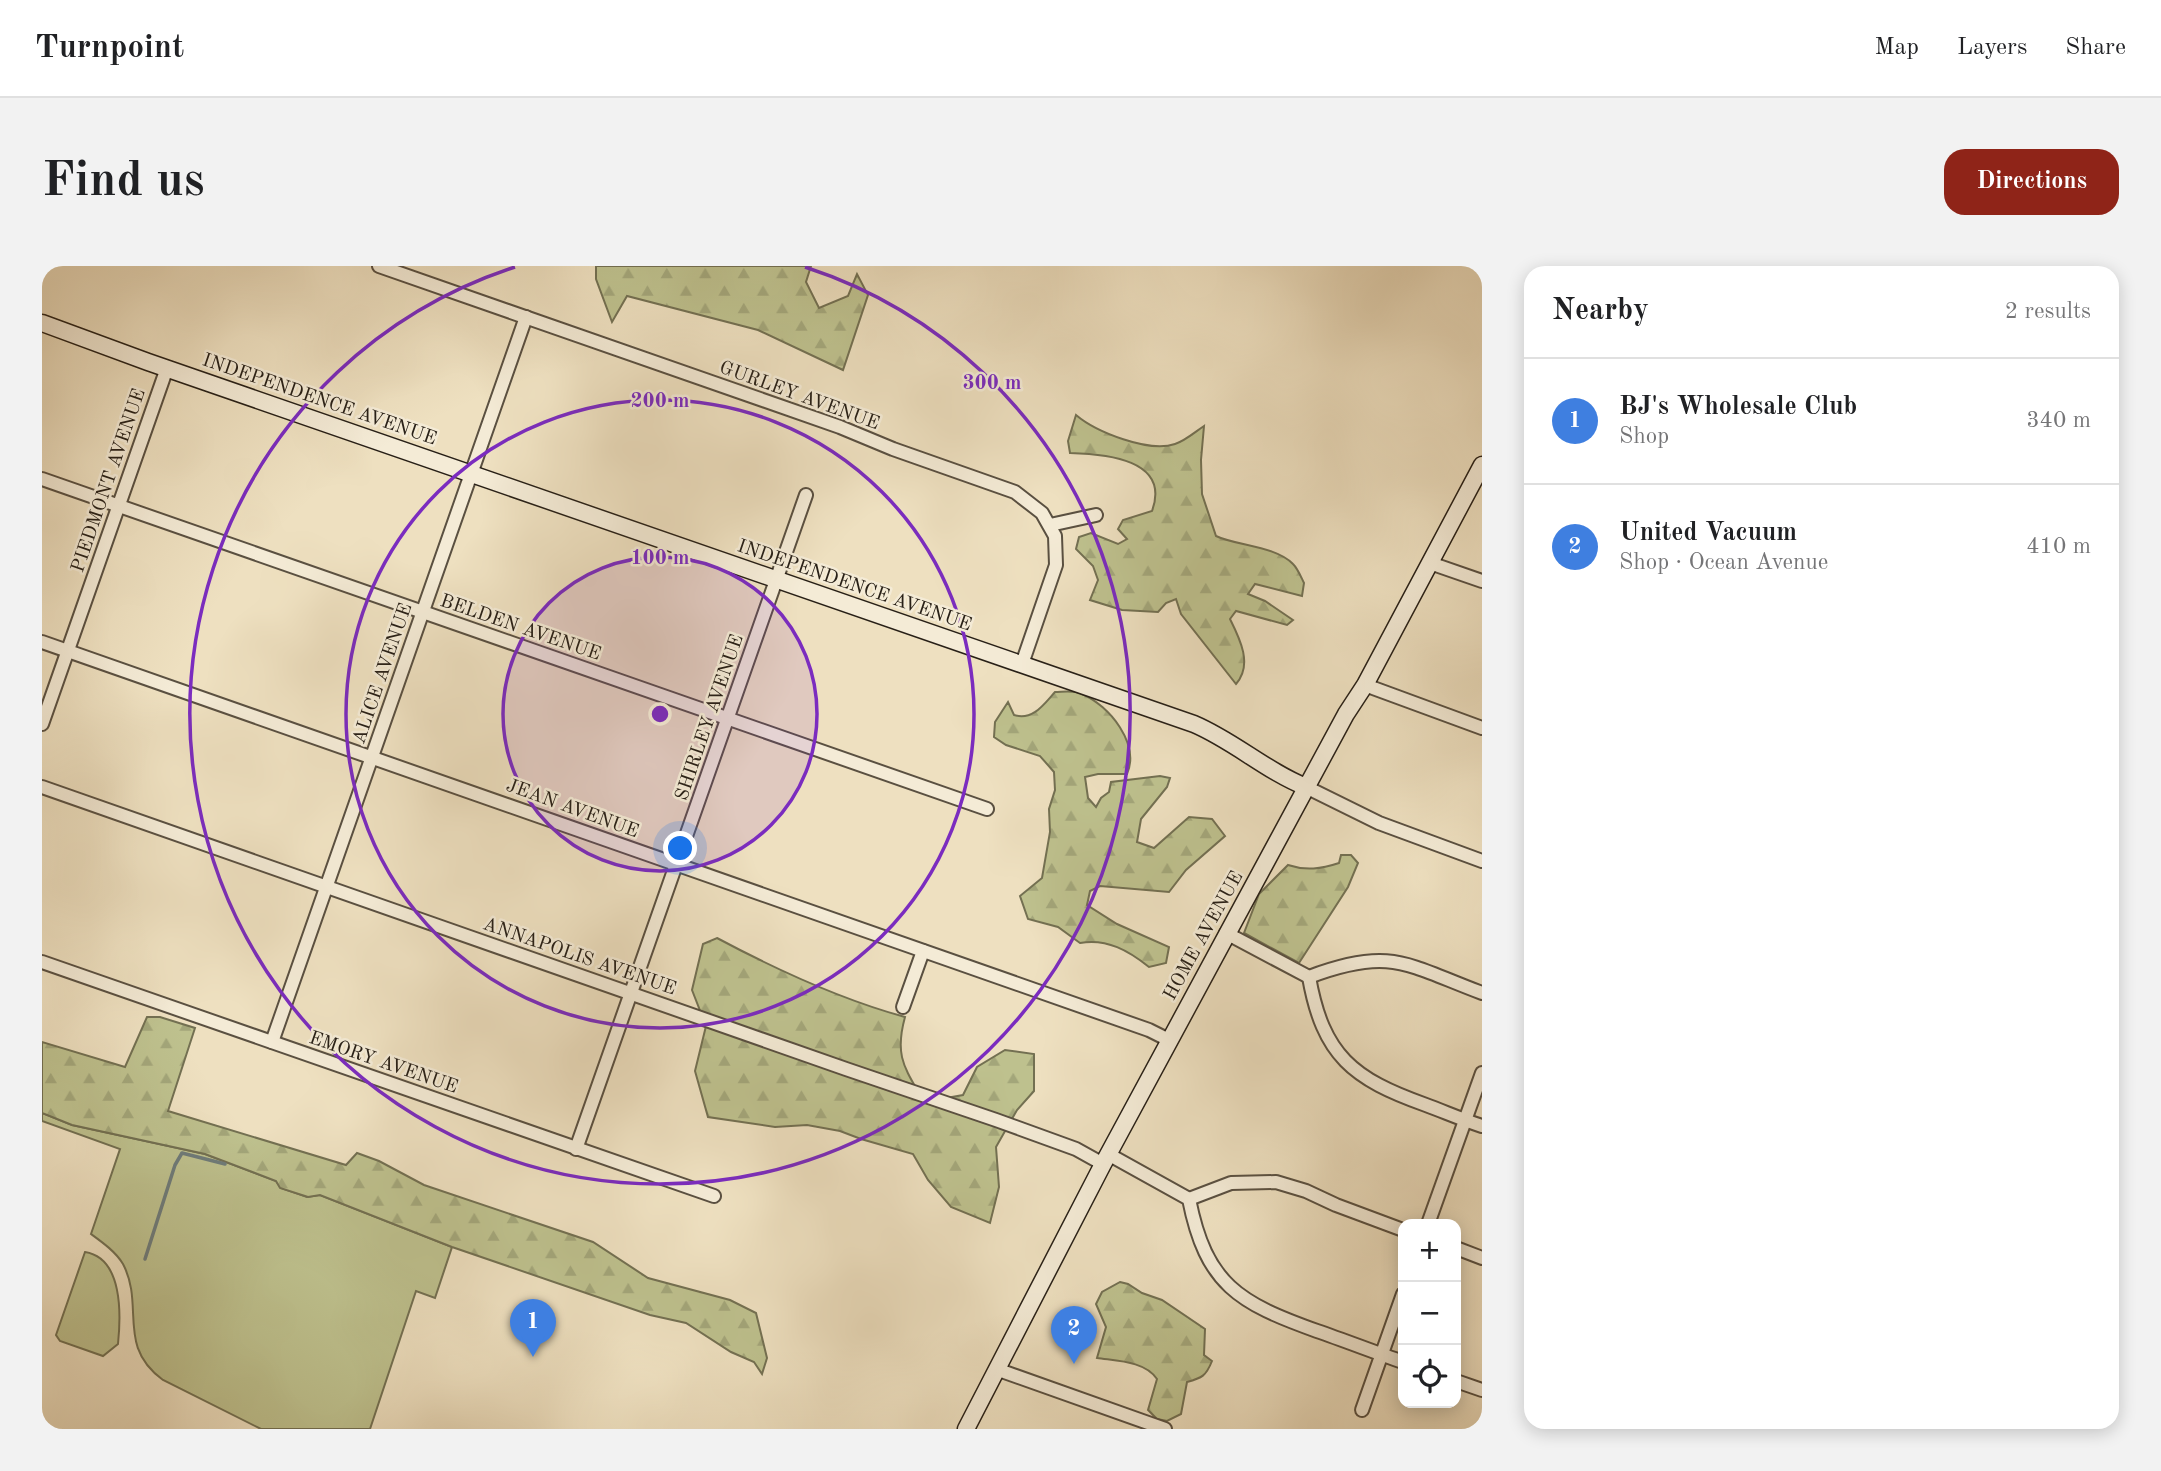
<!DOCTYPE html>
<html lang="en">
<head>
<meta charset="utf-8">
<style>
	:root { --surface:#fff; --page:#f2f2f2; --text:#202124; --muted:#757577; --line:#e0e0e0; --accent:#8f2418 }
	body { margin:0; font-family:"Old Standard TT",serif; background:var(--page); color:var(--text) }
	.controls { position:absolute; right:21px; bottom:21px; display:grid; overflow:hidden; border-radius:14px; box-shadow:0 4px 18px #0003 }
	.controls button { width:63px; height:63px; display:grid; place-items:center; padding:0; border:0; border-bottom:2px solid var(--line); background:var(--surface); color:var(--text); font:35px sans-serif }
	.you { position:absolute; left:639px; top:583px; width:24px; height:24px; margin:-18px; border:5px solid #fff; border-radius:50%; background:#1a73e8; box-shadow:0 0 0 10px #1a73e833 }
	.badge { display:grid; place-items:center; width:46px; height:46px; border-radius:50%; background:var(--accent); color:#fff; font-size:23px; font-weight:700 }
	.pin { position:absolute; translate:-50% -58px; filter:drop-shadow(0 2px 4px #0008) }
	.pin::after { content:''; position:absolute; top:37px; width:24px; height:21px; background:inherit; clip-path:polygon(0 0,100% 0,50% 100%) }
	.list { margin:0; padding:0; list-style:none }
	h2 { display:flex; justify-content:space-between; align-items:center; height:91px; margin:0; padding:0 28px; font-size:30px }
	h2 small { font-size:23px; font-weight:400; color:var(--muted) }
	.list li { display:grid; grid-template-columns:46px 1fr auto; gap:21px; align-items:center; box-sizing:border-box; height:126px; padding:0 28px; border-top:2px solid var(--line) }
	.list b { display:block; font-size:26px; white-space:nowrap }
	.list p { margin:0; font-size:23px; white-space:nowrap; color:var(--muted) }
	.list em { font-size:23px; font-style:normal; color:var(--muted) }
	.icon { flex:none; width:38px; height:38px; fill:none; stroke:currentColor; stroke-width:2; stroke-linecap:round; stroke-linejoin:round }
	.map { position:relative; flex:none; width:1440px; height:1163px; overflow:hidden; border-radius:21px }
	header { display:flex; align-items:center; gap:42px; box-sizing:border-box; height:98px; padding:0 35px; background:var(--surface); border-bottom:2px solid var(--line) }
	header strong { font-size:33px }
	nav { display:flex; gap:38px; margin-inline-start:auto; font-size:24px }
	.intro { display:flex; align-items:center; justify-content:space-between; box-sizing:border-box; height:168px; padding:0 42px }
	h1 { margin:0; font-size:49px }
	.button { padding:18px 32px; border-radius:21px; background:var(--accent); color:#fff; font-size:24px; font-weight:700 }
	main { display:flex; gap:42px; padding:0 42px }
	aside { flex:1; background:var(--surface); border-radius:21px; box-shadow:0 4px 18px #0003 }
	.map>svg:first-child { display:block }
	.green { fill:#bec18e; stroke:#737052; stroke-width:2 }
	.forest { fill:url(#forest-firs); stroke:#737052; stroke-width:2 }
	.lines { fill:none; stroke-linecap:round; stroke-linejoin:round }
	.stream { stroke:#6f7c7a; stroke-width:3.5 }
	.street-casing { stroke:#5a5041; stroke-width:16 }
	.secondary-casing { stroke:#282017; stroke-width:19 }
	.street { stroke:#f4ebd6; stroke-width:12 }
	.secondary { stroke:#f4ebd6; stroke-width:16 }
	.ring { fill:none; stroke:#7b2cbf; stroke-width:3.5 }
	.labels { text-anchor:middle; stroke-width:5; stroke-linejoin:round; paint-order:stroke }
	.street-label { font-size:19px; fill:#282017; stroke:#f4ebd6 }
	.centre { fill:#7b2cbf; stroke:#f4ebd6; stroke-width:3.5 }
	.ring-label { font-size:21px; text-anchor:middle; font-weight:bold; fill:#7b2cbf; stroke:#f4ebd6; stroke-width:5; stroke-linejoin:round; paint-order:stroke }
</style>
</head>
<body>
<header>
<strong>Turnpoint</strong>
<nav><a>Map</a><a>Layers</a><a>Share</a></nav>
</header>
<div class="intro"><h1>Find us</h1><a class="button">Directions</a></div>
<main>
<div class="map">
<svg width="1440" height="1163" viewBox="0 0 1440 1163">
	<defs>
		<pattern id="forest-firs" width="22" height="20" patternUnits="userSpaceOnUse" patternTransform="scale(1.75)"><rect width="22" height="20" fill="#bec18e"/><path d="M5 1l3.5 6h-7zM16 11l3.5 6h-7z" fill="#a3a67a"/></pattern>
	</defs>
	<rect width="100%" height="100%" fill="#eee0c0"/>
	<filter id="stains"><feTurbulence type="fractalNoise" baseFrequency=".00286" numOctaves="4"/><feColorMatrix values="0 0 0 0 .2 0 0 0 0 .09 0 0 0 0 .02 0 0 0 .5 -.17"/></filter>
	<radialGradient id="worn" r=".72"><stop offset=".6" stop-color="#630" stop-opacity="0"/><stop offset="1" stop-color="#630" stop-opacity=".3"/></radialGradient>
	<!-- green -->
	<g class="green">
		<path d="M 0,847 L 30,859 L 163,888 L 234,915 L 239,922 L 265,931 L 278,929 L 410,981 L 393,1032 L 374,1025 L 328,1163 L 219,1163 L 121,1114 C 74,1080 103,1040 81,998 C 74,986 60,976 49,968 L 78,883 L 0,855 Z"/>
		<path d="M 43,986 C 81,992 79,1049 76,1078 L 61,1090 L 18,1075 L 14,1069 Z"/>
	</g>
	<!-- forest -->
	<g class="forest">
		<path d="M 554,0 L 769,0 L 764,16 L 777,42 L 806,30 L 815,8 L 826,29 L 801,104 L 716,64 L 585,30 L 570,56 L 554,13 Z"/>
		<path d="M 1034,149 C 1054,166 1107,187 1133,178 C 1143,175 1153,166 1162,160 L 1159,194 L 1160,228 L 1174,270 C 1195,280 1234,280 1251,298 C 1256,303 1259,311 1262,317 L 1260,330 L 1213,318 L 1206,328 L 1223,335 L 1251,354 L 1245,359 L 1194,345 L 1188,353 C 1198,373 1211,399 1194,418 L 1139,348 L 1134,333 L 1124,337 L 1116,346 L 1080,344 L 1048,334 L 1056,314 L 1051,300 L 1034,283 L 1037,271 L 1049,267 L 1076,278 L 1085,273 L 1076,263 L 1081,254 L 1110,245 C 1129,193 1063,188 1028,187 L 1026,175 Z"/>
		<path d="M 1013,426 C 1021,426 1033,424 1040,428 C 1068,440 1098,478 1085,508 L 1056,508 L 1043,511 L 1046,532 L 1054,541 L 1059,532 L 1067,526 L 1069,516 L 1118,510 L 1128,512 L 1125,521 L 1099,553 L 1095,576 L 1112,582 L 1147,551 L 1170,553 L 1183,570 L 1144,604 L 1127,626 L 1058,620 L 1048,625 L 1045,639 L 1075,658 L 1127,681 L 1124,697 L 1107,701 C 1087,685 1065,672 1038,677 L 1016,661 L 986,653 L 978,630 L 1000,612 L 1008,566 L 1007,543 L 1013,524 L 1012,506 L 998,490 L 964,479 L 952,471 L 953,456 L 966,436 L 972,449 C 991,455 1002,438 1013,426 Z"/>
		<path d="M 1299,589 L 1309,589 L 1316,597 L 1306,621 L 1257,697 L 1202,667 L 1217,628 L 1246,599 C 1264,605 1279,603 1297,597 Z"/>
		<path d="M 675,672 C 735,704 797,733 863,751 C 852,791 863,802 882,836 L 921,829 L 935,801 L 963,784 L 992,788 L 992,825 L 975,844 L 954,881 L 957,921 L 948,957 L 909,941 L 886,914 L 871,888 L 819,873 L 798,865 L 765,859 L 733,861 L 666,851 L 653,805 L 664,760 L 650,724 L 661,678 Z"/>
		<path d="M 105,751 L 118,751 L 153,762 L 126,845 L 304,899 L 315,887 L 337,895 L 382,919 L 551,976 L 606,1012 L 688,1034 L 714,1047 L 725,1092 L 720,1108 L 712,1096 L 689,1086 L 644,1057 L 608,1049 L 410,981 L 278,929 L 266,931 L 238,922 L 234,915 L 163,888 L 30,859 L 0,847 L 0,776 L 83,801 Z"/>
		<path d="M 1078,1016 L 1086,1018 L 1100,1027 L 1120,1034 L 1163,1063 L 1162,1089 L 1170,1095 C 1164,1110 1160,1112 1145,1116 L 1139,1148 L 1125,1155 L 1115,1153 L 1106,1144 L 1115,1113 C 1103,1095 1075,1095 1055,1092 L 1064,1061 L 1054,1038 L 1060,1026 Z"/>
	</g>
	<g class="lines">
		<!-- stream -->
		<path class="stream" d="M 103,993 L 133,899 L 140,887 L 183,898"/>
		<defs>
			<g id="street">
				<path d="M 337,0 L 798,161 L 851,183 L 973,226 L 1000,247 L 1013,270 L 1014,299 L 980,398"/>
				<path d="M 0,213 L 945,543"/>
				<path d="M 1008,259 L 1054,249"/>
				<path d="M 1388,297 L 1440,315"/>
				<path d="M 0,376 L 1107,764 L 1127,774"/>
				<path d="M 1323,419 L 1440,462"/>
				<path d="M 0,458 L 125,102"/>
				<path d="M 0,521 L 804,803 L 954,854 L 1034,883 L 1061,898"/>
				<path d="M 1264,521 L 1337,557 L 1440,595"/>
				<path d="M 1184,667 L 1267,711 C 1349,680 1365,699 1440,727"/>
				<path d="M 0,696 L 672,930"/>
				<path d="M 1267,711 C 1281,790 1311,813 1384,839 C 1403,846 1421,854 1440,860"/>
				<path d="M 861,741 L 881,685"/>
				<path d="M 230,776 L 484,51"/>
				<path d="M 534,883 L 764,229"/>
				<path d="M 1066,888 L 1147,933 C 1164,1019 1197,1037 1275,1065 C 1304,1075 1332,1086 1361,1096"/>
				<path d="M 1147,933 L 1189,917 L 1234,916 L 1264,925 L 1294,939 L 1361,964"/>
				<path d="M 1386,958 L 1440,807"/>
				<path d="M 1414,982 L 1440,992"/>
				<path d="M 954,1103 L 1123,1163"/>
				<path d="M 1414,1115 L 1440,1124"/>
				<path d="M 1320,1144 L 1361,1028"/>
			</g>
			<g id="secondary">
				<path d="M 0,57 L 106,96 L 1152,458 C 1192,475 1224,505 1264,521"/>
				<path d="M 924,1163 L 1061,898 L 1304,448 L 1323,419 L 1440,199"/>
			</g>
		</defs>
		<!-- street casing -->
		<use href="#street" class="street-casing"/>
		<!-- secondary casing -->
		<use href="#secondary" class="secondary-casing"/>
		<!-- street -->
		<use href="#street" class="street"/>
		<!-- secondary -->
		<use href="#secondary" class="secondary"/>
	</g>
	<!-- distance rings -->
	<circle cx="618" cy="448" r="157" fill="#7b2cbf" fill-opacity=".12"/>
	<g class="ring">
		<circle cx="618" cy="448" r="157"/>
		<circle cx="618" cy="448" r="314"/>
		<path d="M763 1A470 470 0 1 1 473 1"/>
	</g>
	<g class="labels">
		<!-- street labels -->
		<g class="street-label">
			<text transform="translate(758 128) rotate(20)" y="7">GURLEY AVENUE</text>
			<text transform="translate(278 132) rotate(19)" y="7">INDEPENDENCE AVENUE</text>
			<text transform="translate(65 214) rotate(-71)" y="7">PIEDMONT AVENUE</text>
			<text transform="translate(813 318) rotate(19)" y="7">INDEPENDENCE AVENUE</text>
			<text transform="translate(479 360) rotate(19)" y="7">BELDEN AVENUE</text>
			<text transform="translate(339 407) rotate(-71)" y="7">ALICE AVENUE</text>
			<text transform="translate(666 451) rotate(-71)" y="7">SHIRLEY AVENUE</text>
			<text transform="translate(531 541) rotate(20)" y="7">JEAN AVENUE</text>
			<text transform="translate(1160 669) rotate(-61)" y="7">HOME AVENUE</text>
			<text transform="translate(538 689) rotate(19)" y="7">ANNAPOLIS AVENUE</text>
			<text transform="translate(342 795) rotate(19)" y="7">EMORY AVENUE</text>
		</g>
	</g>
	<circle cx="618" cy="448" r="10" class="centre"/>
	<g class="ring-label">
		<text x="950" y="123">300 m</text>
		<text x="618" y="141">200 m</text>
		<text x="618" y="298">100 m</text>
	</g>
	<rect width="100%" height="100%" filter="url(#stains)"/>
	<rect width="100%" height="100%" fill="url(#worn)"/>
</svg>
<div class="controls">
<button>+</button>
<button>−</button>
<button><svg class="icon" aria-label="locate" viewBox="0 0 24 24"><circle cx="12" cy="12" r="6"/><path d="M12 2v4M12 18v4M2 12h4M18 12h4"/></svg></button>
</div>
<div class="you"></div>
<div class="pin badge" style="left:491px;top:1091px;background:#3f7fe0">1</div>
<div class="pin badge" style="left:1032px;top:1098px;background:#3f7fe0">2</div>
</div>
<aside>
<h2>Nearby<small>2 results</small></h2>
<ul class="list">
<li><span class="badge" style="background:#3f7fe0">1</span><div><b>BJ's Wholesale Club</b><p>Shop</p></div><em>340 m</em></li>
<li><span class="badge" style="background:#3f7fe0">2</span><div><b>United Vacuum</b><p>Shop · Ocean Avenue</p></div><em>410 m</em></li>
</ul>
</aside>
</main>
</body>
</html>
